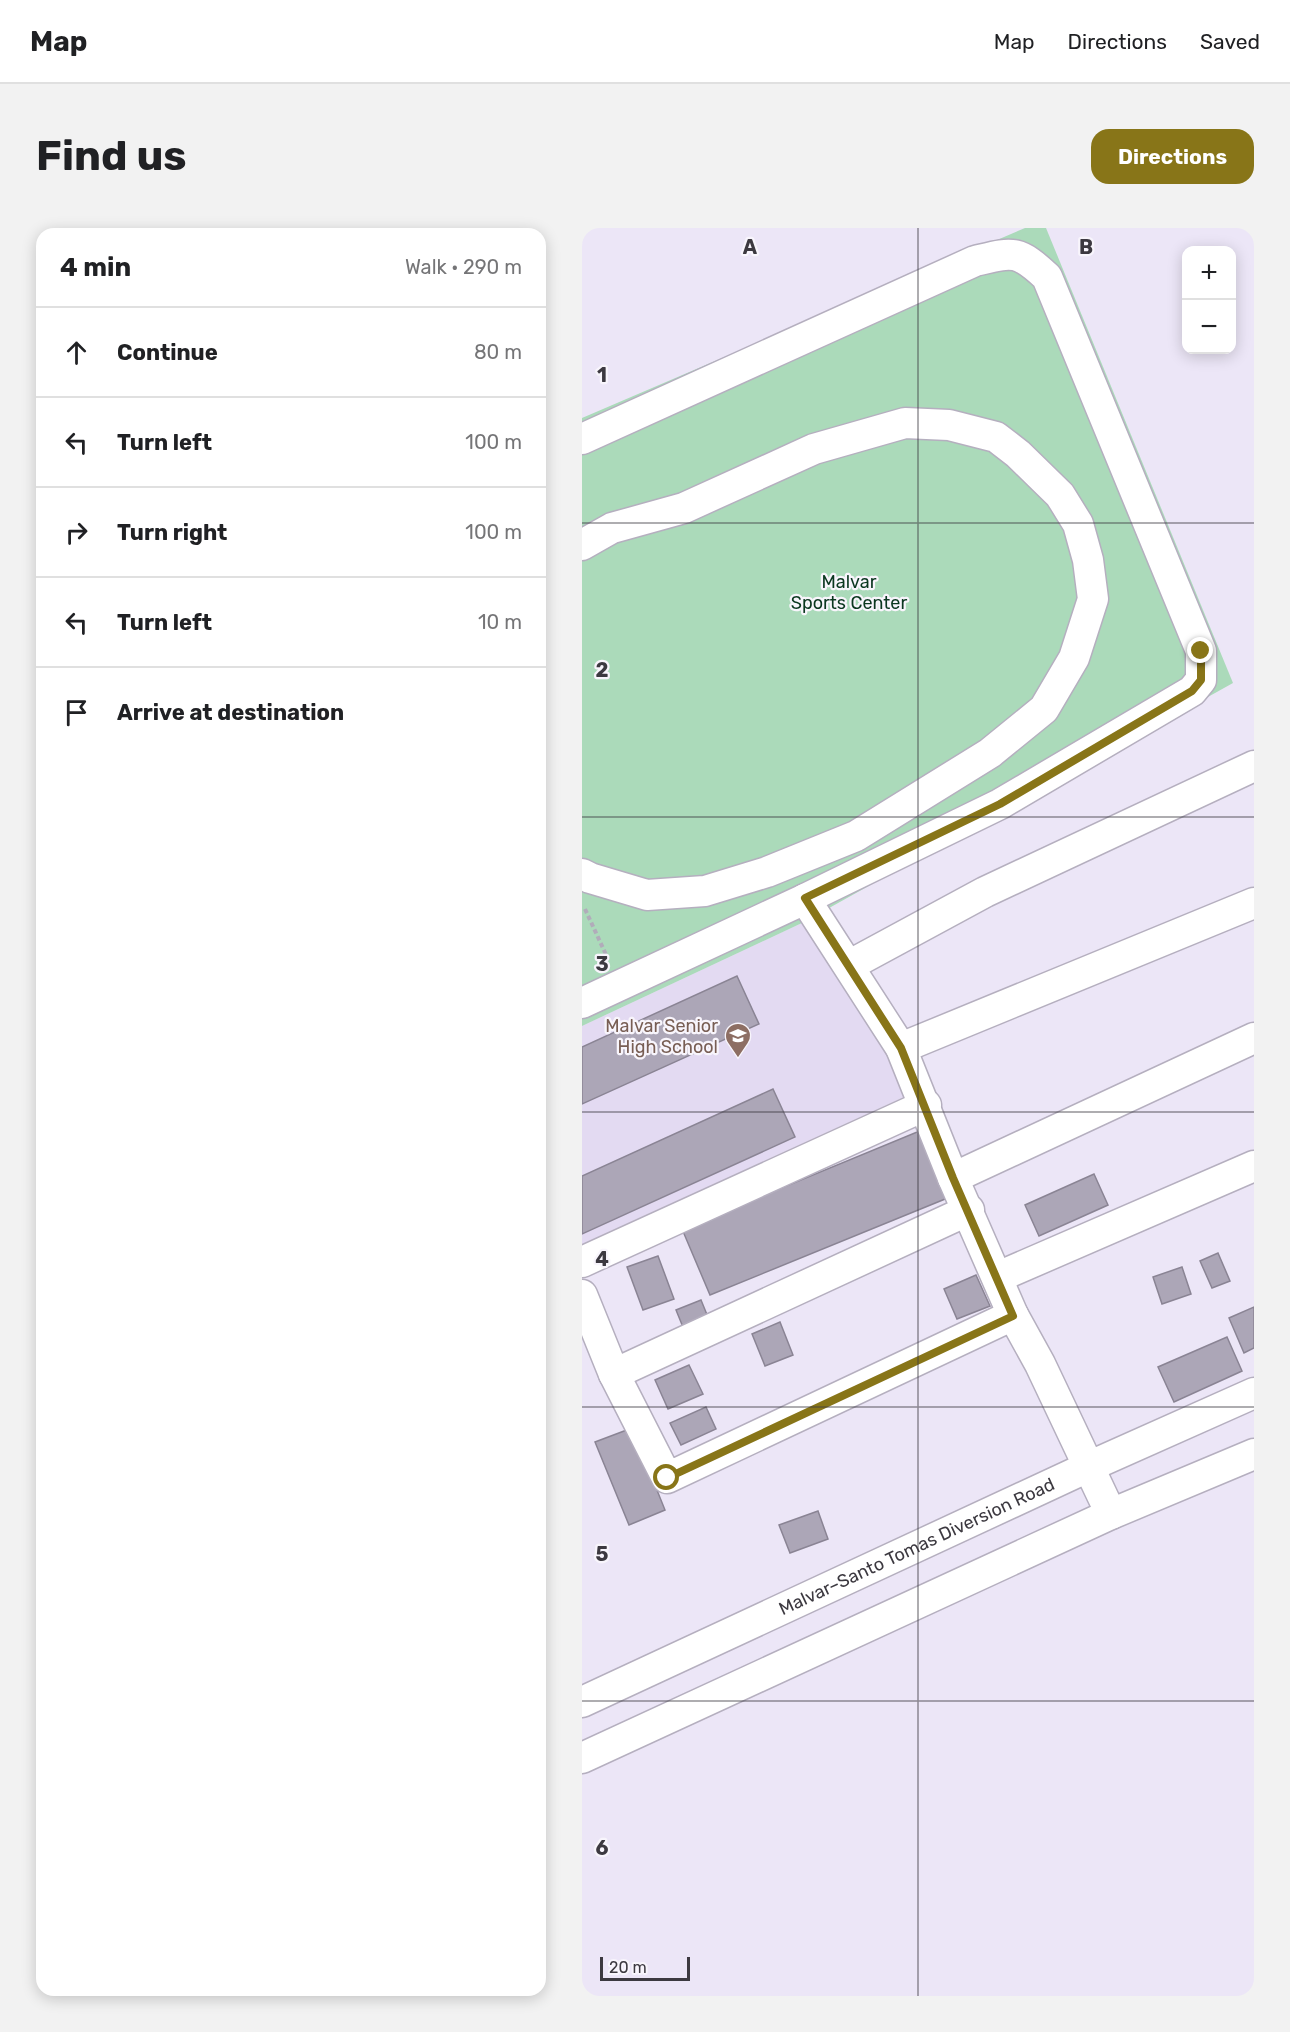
<!DOCTYPE html>
<html lang="en">
<head>
<meta charset="utf-8">
<style>
	:root { --surface:#fff; --page:#f2f2f2; --text:#202124; --muted:#757577; --line:#e0e0e0; --accent:#887518 }
	body { margin:0; font-family:Rubik,sans-serif; background:var(--page); color:var(--text) }
	.controls { position:absolute; right:18px; top:18px; display:grid; overflow:hidden; border-radius:12px; box-shadow:0 3px 15px #0003 }
	.controls button { width:54px; height:54px; display:grid; place-items:center; padding:0; border:0; border-bottom:2px solid var(--line); background:var(--surface); color:var(--text); font:30px sans-serif }
	.scale { position:absolute; left:18px; bottom:15px; width:90px; box-sizing:border-box; padding-left:6px; border:3px solid #3c3940; border-top:0; font-size:16px; line-height:21px; white-space:nowrap; color:#3c3940; -webkit-text-stroke:4px #f8f5fc; paint-order:stroke }
	.stop { position:absolute; width:18px; height:18px; margin:-14px; border:4px solid #887518; border-radius:50%; background:#fff }
	.stop.end { background:#887518; border-color:#fff; box-shadow:0 2px 6px #0008 }
	.list { margin:0; padding:0; list-style:none }
	h2 { display:flex; justify-content:space-between; align-items:center; height:78px; margin:0; padding:0 24px; font-size:26px }
	h2 small { font-size:20px; font-weight:400; color:var(--muted) }
	.list li { display:grid; grid-template-columns:39px 1fr auto; gap:18px; align-items:center; box-sizing:border-box; height:90px; padding:0 24px; border-top:2px solid var(--line) }
	.list b { display:block; font-size:22px; white-space:nowrap }
	.list em { font-size:20px; font-style:normal; color:var(--muted) }
	.icon { flex:none; width:33px; height:33px; fill:none; stroke:currentColor; stroke-width:2; stroke-linecap:round; stroke-linejoin:round }
	.map { position:relative; flex:none; width:672px; height:1768px; overflow:hidden; border-radius:18px }
	header { display:flex; align-items:center; gap:36px; box-sizing:border-box; height:84px; padding:0 30px; background:var(--surface); border-bottom:2px solid var(--line) }
	header strong { font-size:28px }
	nav { display:flex; gap:33px; margin-inline-start:auto; font-size:21px }
	.intro { display:flex; align-items:center; justify-content:space-between; box-sizing:border-box; height:144px; padding:0 36px }
	h1 { margin:0; font-size:42px }
	.button { padding:15px 27px; border-radius:18px; background:var(--accent); color:#fff; font-size:21px; font-weight:700 }
	main { display:flex; gap:36px; padding:0 36px }
	aside { flex:1; background:var(--surface); border-radius:18px; box-shadow:0 3px 15px #0003 }
	.map>svg:first-child { display:block }
	.built { fill:#e3daf2 }
	.green { fill:#abdaba }
	.building { fill:#aca6b7; stroke:#8a8494; stroke-width:1.5 }
	.lines { fill:none; stroke-linecap:round; stroke-linejoin:round }
	.minor-casing { stroke:#b5afbf; stroke-width:33 }
	.path { stroke:#b1acba; stroke-width:4; stroke-dasharray:4.5 3; stroke-linecap:butt }
	.minor { stroke:#fff; stroke-width:30 }
	.route { stroke:#887518; stroke-width:8 }
	.grid { fill:none; stroke:#3c3940; stroke-width:1.5; stroke-opacity:0.55 }
	.labels { text-anchor:middle; stroke-width:4.5; stroke-linejoin:round; paint-order:stroke }
	.park-label { font-size:18px; fill:#0a371f; stroke:#f8f5fc }
	.education-label { font-size:18px; fill:#785e54; stroke:#f8f5fc; text-anchor:end }
	.street-label { font-size:18px; fill:#3c3940; stroke:#f8f5fc }
	.grid-label { font-size:20px; text-anchor:middle; font-weight:bold; fill:#3c3940; stroke:#f8f5fc; stroke-width:4.5; stroke-linejoin:round; paint-order:stroke }
</style>
</head>
<body>
<header>
<strong>Map</strong>
<nav><a>Map</a><a>Directions</a><a>Saved</a></nav>
</header>
<div class="intro"><h1>Find us</h1><a class="button">Directions</a></div>
<main>
<aside>
<h2>4 min<small>Walk · 290 m</small></h2>
<ul class="list">
<li><svg class="icon" aria-label="ahead" viewBox="0 0 24 24"><path d="M12 20V5M6 11l6-6 6 6"/></svg><div><b>Continue</b></div><em>80 m</em></li>
<li><svg class="icon" aria-label="left" viewBox="0 0 24 24"><path d="M17 20v-9H6M10 6l-5 5 5 5"/></svg><div><b>Turn left</b></div><em>100 m</em></li>
<li><svg class="icon" aria-label="right" viewBox="0 0 24 24"><path d="M7 20v-9h11M14 6l5 5-5 5"/></svg><div><b>Turn right</b></div><em>100 m</em></li>
<li><svg class="icon" aria-label="left" viewBox="0 0 24 24"><path d="M17 20v-9H6M10 6l-5 5 5 5"/></svg><div><b>Turn left</b></div><em>10 m</em></li>
<li><svg class="icon" aria-label="arrive" viewBox="0 0 24 24"><path d="M6 21V4h12l-3 4 3 4H6"/></svg><div><b>Arrive at destination</b></div></li>
</ul>
</aside>
<div class="map">
<svg width="672" height="1768" viewBox="0 0 672 1768">
	<rect width="100%" height="100%" fill="#ece6f7"/>
	<!-- built -->
	<path class="built" d="M 222,694 L 333,864 L 0,1016 L 0,798 Z"/>
	<!-- green -->
	<path class="green" d="M 443,0 L 464,0 L 651,455 L 222,694 L 0,798 L 0,190 Z"/>
	<!-- building -->
	<g class="building">
		<path d="M 155,748 L 177,796 L 0,876 L 0,819 Z"/>
		<path d="M 191,861 L 213,909 L 0,1006 L 0,948 Z"/>
		<path d="M 340,902 L 368,969 L 128,1067 L 100,1001 Z"/>
		<path d="M 512,946 L 526,977 L 457,1008 L 443,977 Z"/>
		<path d="M 636,1025 L 648,1053 L 630,1060 L 618,1033 Z"/>
		<path d="M 76,1028 L 92,1071 L 61,1082 L 45,1039 Z"/>
		<path d="M 600,1039 L 609,1066 L 580,1076 L 571,1049 Z"/>
		<path d="M 394,1047 L 408,1078 L 375,1091 L 362,1061 Z"/>
		<path d="M 119,1072 L 128,1094 L 103,1104 L 94,1082 Z"/>
		<path d="M 672,1079 L 672,1120 L 662,1125 L 647,1090 Z"/>
		<path d="M 198,1094 L 211,1127 L 183,1138 L 170,1106 Z"/>
		<path d="M 645,1109 L 660,1143 L 592,1174 L 576,1139 Z"/>
		<path d="M 107,1137 L 121,1166 L 86,1181 L 73,1152 Z"/>
		<path d="M 124,1179 L 134,1201 L 99,1217 L 88,1195 Z"/>
		<path d="M 50,1200 L 83,1282 L 47,1297 L 13,1214 Z"/>
		<path d="M 236,1283 L 246,1311 L 208,1325 L 197,1297 Z"/>
	</g>
	<g class="lines">
		<defs>
			<g id="minor">
				<path d="M 0,211 L 393,33 C 431,24 435,21 465,49 L 619,423 L 619,452 L 610,463 L 418,576 L 223,671 L 319,820 L 371,950 L 431,1087 L 458,1136 L 529,1286"/>
				<path d="M 0,317 L 30,300 L 102,280 L 232,221 L 323,195 L 367,197 L 414,209 L 436,226 L 478,267 L 496,296 L 506,332 L 511,371 L 492,430 L 462,481 L 408,525 L 274,608 L 185,644 L 123,663 L 65,667 L 8,650 L 0,646"/>
				<path d="M 268,737 L 403,664 L 672,538"/>
				<path d="M 0,775 L 223,671"/>
				<path d="M 319,820 L 672,675"/>
				<path d="M 371,950 L 672,810"/>
				<path d="M 0,1034 L 344,877"/>
				<path d="M 416,1049 L 672,938"/>
				<path d="M 0,1067 L 32,1146 L 85,1250 L 431,1087"/>
				<path d="M 32,1146 L 387,982"/>
				<path id="s1" d="M 0,1474 L 506,1239 L 672,1165"/>
				<path d="M 0,1530 L 529,1286 L 672,1226"/>
			</g>
		</defs>
		<!-- minor casing -->
		<use href="#minor" class="minor-casing"/>
		<!-- path -->
		<path class="path" d="M 3,681 L 26,731"/>
		<!-- minor -->
		<use href="#minor" class="minor"/>
	</g>
	<g class="lines">
		<!-- route -->
		<path class="route" d="M 85,1250 L 431,1088 L 371,950 L 319,820 L 223,670 L 418,576 L 610,463 L 619,452 L 619,423"/>
	</g>
	<!-- grid -->
	<path class="grid" d="M 336,0 L 336,1768M 0,295 L 672,295M 0,589 L 672,589M 0,884 L 672,884M 0,1179 L 672,1179M 0,1473 L 672,1473"/>
	<!-- icons -->
	<defs>
		<symbol id="school-pin" viewBox="-11 -11 22 30"><path d="M0 17L-7.5 6A9.5 9.5 0 1 1 7.5 6Z" fill="#8d6e63" stroke="#f8f5fc"/><path d="M0-5L7-2L0 1L-7-2ZM-4 1L0 2.5L4 1V4Q0 6-4 4Z" fill="#fff"/></symbol>
	</defs>
	<g fill-rule="evenodd">
		<use href="#school-pin" x="141" y="793" width="30" height="40"/>
	</g>
	<g class="labels">
		<!-- park labels -->
		<g class="park-label">
			<text x="267" y="360">Malvar<tspan x="267" dy="21">Sports Center</tspan></text>
		</g>
		<!-- education labels -->
		<g class="education-label">
			<text x="136" y="804">Malvar Senior<tspan x="136" dy="21">High School</tspan></text>
		</g>
		<!-- street labels -->
		<g class="street-label">
			<text dy="6" stroke="none"><textPath href="#s1" startOffset="369">Malvar–Santo Tomas Diversion Road</textPath></text>
		</g>
	</g>
	<g class="grid-label">
		<text x="168" y="26">A</text>
		<text x="504" y="26">B</text>
		<text x="20" y="154">1</text>
		<text x="20" y="449">2</text>
		<text x="20" y="743">3</text>
		<text x="20" y="1038">4</text>
		<text x="20" y="1333">5</text>
		<text x="20" y="1627">6</text>
	</g>
</svg>
<div class="controls">
<button>+</button>
<button>−</button>
</div>
<div class="scale">20 m</div>
<div class="stop" style="left:85px;top:1250px"></div>
<div class="stop end" style="left:619px;top:423px"></div>
</div>
</main>
</body>
</html>
